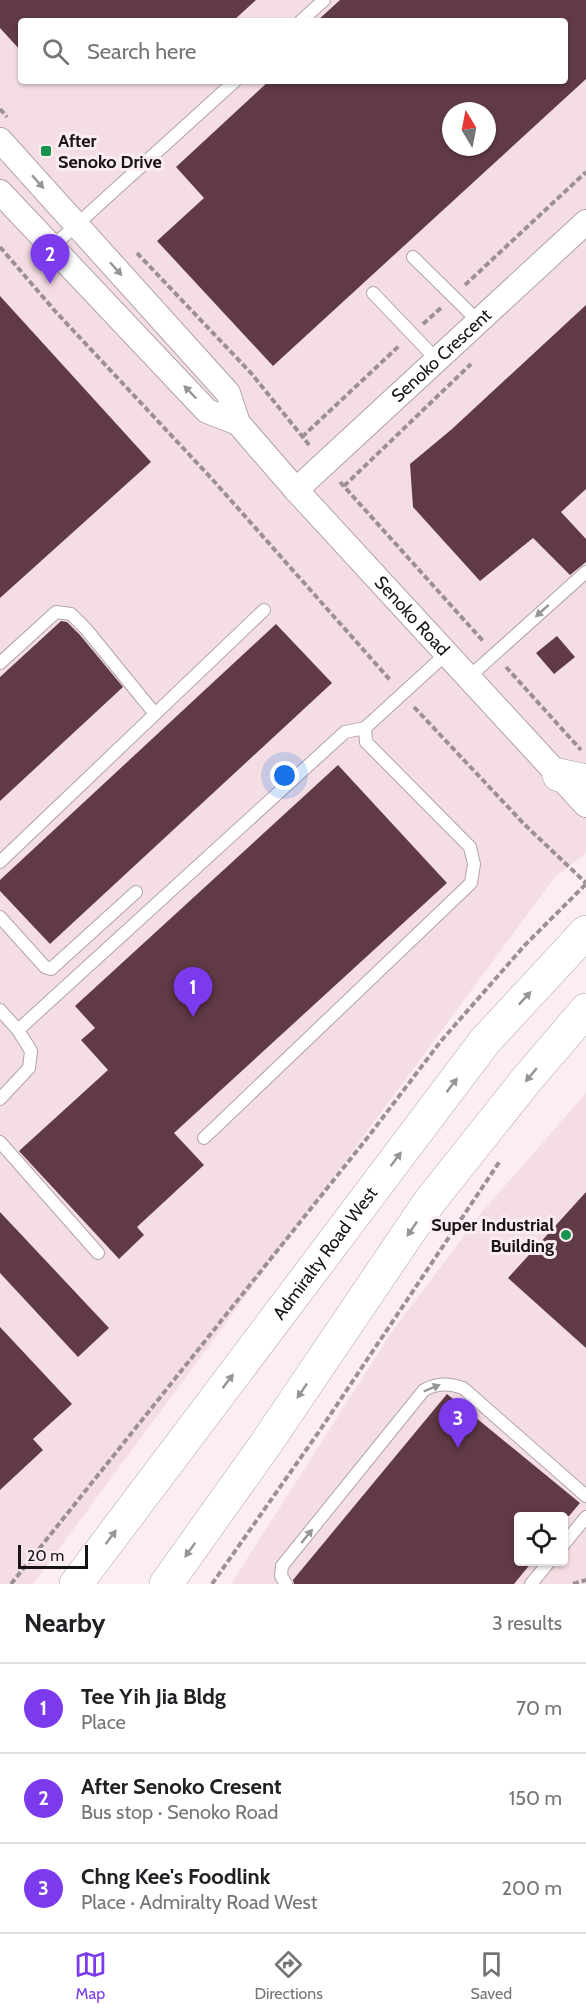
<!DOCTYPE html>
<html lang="en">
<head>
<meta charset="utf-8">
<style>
	:root { --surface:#fff; --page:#f6f6f6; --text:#202124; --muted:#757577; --line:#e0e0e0; --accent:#7c3aed }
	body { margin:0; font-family:Cabin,sans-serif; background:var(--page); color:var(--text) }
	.controls { position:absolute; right:18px; bottom:18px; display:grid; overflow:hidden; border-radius:6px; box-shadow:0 2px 4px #0004 }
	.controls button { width:54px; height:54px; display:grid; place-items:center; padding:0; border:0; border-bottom:2px solid var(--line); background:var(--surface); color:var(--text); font:30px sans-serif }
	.compass { position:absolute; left:442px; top:102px; width:54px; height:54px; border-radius:50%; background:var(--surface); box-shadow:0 2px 4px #0004; rotate:350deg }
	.scale { position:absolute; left:18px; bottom:15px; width:70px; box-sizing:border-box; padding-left:6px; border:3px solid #191415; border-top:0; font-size:16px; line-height:21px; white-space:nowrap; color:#191415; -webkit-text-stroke:4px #fcedf1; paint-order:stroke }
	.you { position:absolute; left:285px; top:776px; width:21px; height:21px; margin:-15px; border:4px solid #fff; border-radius:50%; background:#1a73e8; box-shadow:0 0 0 9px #1a73e833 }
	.badge { display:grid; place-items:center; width:39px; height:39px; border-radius:50%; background:var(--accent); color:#fff; font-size:20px; font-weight:700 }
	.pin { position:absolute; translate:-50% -50px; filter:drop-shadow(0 2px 3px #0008) }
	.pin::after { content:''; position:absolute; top:32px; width:21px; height:18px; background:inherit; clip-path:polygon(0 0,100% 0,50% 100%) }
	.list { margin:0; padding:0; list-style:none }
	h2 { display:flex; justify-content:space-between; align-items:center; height:78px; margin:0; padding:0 24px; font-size:26px }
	h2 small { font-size:20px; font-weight:400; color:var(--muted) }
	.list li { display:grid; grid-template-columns:39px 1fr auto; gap:18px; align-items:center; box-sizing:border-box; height:90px; padding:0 24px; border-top:2px solid var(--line) }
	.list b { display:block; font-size:22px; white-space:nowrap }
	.list p { margin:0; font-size:20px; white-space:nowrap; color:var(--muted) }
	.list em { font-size:20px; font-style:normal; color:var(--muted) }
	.icon { flex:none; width:33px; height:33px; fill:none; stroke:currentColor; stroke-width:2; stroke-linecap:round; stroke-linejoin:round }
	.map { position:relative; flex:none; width:586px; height:1584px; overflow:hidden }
	.search { position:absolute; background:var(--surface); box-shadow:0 2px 4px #0004; left:18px; right:18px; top:18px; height:66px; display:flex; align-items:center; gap:15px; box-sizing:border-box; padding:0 21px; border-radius:6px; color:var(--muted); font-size:22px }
	.sheet { height:348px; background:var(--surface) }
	nav { display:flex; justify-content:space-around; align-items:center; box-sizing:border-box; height:84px; border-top:2px solid var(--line); background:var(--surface); font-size:16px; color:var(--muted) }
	nav a { display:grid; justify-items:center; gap:3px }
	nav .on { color:var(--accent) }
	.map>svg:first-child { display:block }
	.built { fill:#f5dee3; fill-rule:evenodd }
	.building { fill:#603a45; fill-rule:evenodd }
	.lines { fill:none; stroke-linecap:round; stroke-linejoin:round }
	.service-casing { stroke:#b0a3a6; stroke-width:14 }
	.minor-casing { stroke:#b0a3a6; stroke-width:26 }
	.primary-casing { stroke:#b0a3a6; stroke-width:34 }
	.path { stroke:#9b9193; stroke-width:4; stroke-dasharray:6 3; stroke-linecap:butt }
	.service { stroke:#fff; stroke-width:12 }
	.minor { stroke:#fff; stroke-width:24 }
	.primary { stroke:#fff; stroke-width:33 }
	.oneway { fill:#989596 }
	.poi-dot { fill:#18924f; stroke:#fcedf1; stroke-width:2 }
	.labels { text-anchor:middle; stroke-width:6; stroke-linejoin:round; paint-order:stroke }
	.poi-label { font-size:18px; font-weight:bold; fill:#191415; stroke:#fcedf1; text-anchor:start }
	.street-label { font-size:18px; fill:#191415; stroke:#fcedf1 }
</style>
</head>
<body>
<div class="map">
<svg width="586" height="1584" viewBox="0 0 586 1584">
	<rect width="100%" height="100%" fill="#fcedf1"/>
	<!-- built -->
	<g class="built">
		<path d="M 0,0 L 586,0 L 586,853 L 555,877 L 33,1584 L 0,1584 ZM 21,21 L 565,21 L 565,81 L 21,81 ZM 451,111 L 487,111 L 487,147 L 451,147 Z"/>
		<path d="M 586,1093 L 586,1584 L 231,1584 L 391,1333 L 481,1213 ZM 518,1516 L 564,1516 L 564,1562 L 518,1562 Z"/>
	</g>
	<!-- building -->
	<g class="building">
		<path d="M 0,0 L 256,0 L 233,21 L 21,21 L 21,51 L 0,28 Z"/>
		<path d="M 340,0 L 586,0 L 586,79 L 273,366 L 157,241 L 204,198 L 176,167 L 269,81 L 565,81 L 565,21 L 317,21 ZM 451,111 L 487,111 L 487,147 L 451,147 Z"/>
		<path d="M 0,296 L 151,462 L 0,598 Z"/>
		<path d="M 586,305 L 586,489 L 561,512 L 586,539 L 586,562 L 570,575 L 533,538 L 480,581 L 413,507 L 410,464 L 452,429 Z"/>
		<path d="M 61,621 L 67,622 L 80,635 L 123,687 L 0,801 L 0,677 Z"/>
		<path d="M 276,624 L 332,683 L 50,944 L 0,891 L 0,880 Z"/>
		<path d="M 557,636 L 575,657 L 554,674 L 536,653 Z"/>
		<path d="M 338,765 L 447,883 L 174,1133 L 204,1165 L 137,1227 L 144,1235 L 119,1259 L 19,1151 L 108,1070 L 81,1040 L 95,1028 L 75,1006 Z"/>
		<path d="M 586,1192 L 586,1348 L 508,1278 Z"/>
		<path d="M 0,1212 L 109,1328 L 78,1357 L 0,1273 Z"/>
		<path d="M 0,1327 L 72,1404 L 33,1439 L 43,1450 L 0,1490 Z"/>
		<path d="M 447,1394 L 580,1503 L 569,1516 L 519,1516 L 519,1562 L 532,1562 L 514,1584 L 294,1584 L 293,1580 Z"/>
	</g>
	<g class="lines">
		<defs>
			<g id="service">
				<path d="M 301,21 L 324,0"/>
				<path d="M 52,247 L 235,81"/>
				<path d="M 413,257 L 478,321"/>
				<path d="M 373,293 L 437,360"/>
				<path d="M 0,663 L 56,612 L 71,614 L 86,629 L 155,714"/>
				<path d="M 469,677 L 586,572"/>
				<path d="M 0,862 L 264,610"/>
				<path d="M 0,917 L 45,967 L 51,969 L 136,892"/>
				<path d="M 0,1010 L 18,1030 L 31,1051 L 29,1068 L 0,1099"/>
				<path d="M 18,1030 L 345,732 L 365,728"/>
				<path d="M 204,1138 L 471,883 L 474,864 L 470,847 L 366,742 L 365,728 L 446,654"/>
				<path d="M 0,1142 L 98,1253"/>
				<path d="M 564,1544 L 586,1517"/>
				<path d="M 286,1584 L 281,1576 L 282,1566 L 424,1390 C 438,1383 448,1383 463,1388 L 586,1496"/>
				<path d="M 531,1584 L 549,1562"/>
			</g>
			<g id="minor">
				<path id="s1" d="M 0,140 L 228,393 L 238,423 L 296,490 L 586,805"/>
				<path d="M 0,192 L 207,411 L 238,423"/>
				<path id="s2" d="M 296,490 L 586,222"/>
			</g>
			<g id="primary">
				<path d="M 559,775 L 586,781"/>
				<path id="s3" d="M 76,1584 L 485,1041 L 586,932"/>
				<path d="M 166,1584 L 265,1445 L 430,1201 L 528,1078 L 586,1010"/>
			</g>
		</defs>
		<!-- service casing -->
		<use href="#service" class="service-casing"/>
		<!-- minor casing -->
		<use href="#minor" class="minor-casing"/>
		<!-- primary casing -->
		<use href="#primary" class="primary-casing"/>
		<!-- path -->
		<g class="path">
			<path d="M 0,109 L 7,117"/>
			<path d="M 0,247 L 55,311 L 212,479 L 391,681"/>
			<path d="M 137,253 L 251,373 L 310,446"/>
			<path d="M 465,285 L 586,172"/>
			<path d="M 423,324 L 442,307"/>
			<path d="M 302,437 L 400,345"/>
			<path d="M 340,482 L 483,641"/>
			<path d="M 344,486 L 471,364"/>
			<path d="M 506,667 L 581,750"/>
			<path d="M 414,707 L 525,825 L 586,883"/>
			<path d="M 11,1584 L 368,1137 L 441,1041 L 525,945 L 586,884"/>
			<path d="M 212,1584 L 318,1433 L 500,1161"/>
			<path d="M 573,1584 L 586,1580"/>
		</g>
		<!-- service -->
		<use href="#service" class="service"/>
		<!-- minor -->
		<use href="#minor" class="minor"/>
		<!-- primary -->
		<use href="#primary" class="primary"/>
	</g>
	<!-- one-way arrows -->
	<defs><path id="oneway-solid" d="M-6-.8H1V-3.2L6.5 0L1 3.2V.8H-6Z" transform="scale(1.5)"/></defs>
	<g class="oneway">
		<use href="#oneway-solid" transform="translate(38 182) rotate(48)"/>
		<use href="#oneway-solid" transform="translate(116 269) rotate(48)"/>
		<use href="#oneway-solid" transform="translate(190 392) rotate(-134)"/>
		<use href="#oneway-solid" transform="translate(542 611) rotate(138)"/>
		<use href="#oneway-solid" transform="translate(525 998) rotate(-47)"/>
		<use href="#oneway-solid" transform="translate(531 1075) rotate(130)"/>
		<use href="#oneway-solid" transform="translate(452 1085) rotate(-53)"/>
		<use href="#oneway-solid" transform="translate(396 1159) rotate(-53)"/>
		<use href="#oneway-solid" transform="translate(412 1229) rotate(124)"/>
		<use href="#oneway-solid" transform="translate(228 1381) rotate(-53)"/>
		<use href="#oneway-solid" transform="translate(432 1388) rotate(-23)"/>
		<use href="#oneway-solid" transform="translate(302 1391) rotate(124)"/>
		<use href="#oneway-solid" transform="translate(307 1536) rotate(-51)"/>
		<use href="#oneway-solid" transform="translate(111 1537) rotate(-53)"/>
		<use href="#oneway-solid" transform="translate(190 1550) rotate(126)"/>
	</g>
	<!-- markers -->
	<g class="poi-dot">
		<rect x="40" y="145" width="12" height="12" rx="3"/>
		<circle cx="566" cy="1235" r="6"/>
	</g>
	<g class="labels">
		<!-- poi labels -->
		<g class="poi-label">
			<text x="58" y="147">After<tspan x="58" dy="21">Senoko Drive</tspan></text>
			<text x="554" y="1231" text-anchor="end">Super Industrial<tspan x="554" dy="21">Building</tspan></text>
		</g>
		<!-- street labels -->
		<g class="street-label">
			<text dy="6" stroke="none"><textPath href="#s2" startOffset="198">Senoko Crescent</textPath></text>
			<text dy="6" stroke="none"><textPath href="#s1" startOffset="632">Senoko Road</textPath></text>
			<text dy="6" stroke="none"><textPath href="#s3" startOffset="414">Admiralty Road West</textPath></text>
		</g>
	</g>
</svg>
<div class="controls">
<button><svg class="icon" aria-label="locate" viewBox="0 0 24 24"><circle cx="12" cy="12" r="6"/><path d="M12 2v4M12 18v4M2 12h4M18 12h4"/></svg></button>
</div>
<svg class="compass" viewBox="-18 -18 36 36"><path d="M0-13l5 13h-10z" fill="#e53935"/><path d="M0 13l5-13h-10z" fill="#757577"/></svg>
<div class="scale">20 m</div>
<div class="you"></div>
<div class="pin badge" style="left:193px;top:1017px">1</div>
<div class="pin badge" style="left:50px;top:284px">2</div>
<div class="pin badge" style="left:458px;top:1448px">3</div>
<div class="search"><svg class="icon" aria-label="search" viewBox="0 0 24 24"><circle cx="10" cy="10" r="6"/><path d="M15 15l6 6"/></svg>Search here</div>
</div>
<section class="sheet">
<h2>Nearby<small>3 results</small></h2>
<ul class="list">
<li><span class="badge">1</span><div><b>Tee Yih Jia Bldg</b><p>Place</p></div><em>70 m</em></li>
<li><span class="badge">2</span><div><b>After Senoko Cresent</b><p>Bus stop · Senoko Road</p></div><em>150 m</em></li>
<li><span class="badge">3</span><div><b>Chng Kee's Foodlink</b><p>Place · Admiralty Road West</p></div><em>200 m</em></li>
</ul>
</section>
<nav>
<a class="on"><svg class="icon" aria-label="map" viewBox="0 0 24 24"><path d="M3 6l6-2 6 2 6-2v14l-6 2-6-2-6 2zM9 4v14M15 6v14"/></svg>Map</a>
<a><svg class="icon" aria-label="directions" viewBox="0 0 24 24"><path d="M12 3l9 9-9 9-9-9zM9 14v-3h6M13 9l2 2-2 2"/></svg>Directions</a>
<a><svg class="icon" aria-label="saved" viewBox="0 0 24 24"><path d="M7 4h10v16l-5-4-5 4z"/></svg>Saved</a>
</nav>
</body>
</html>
